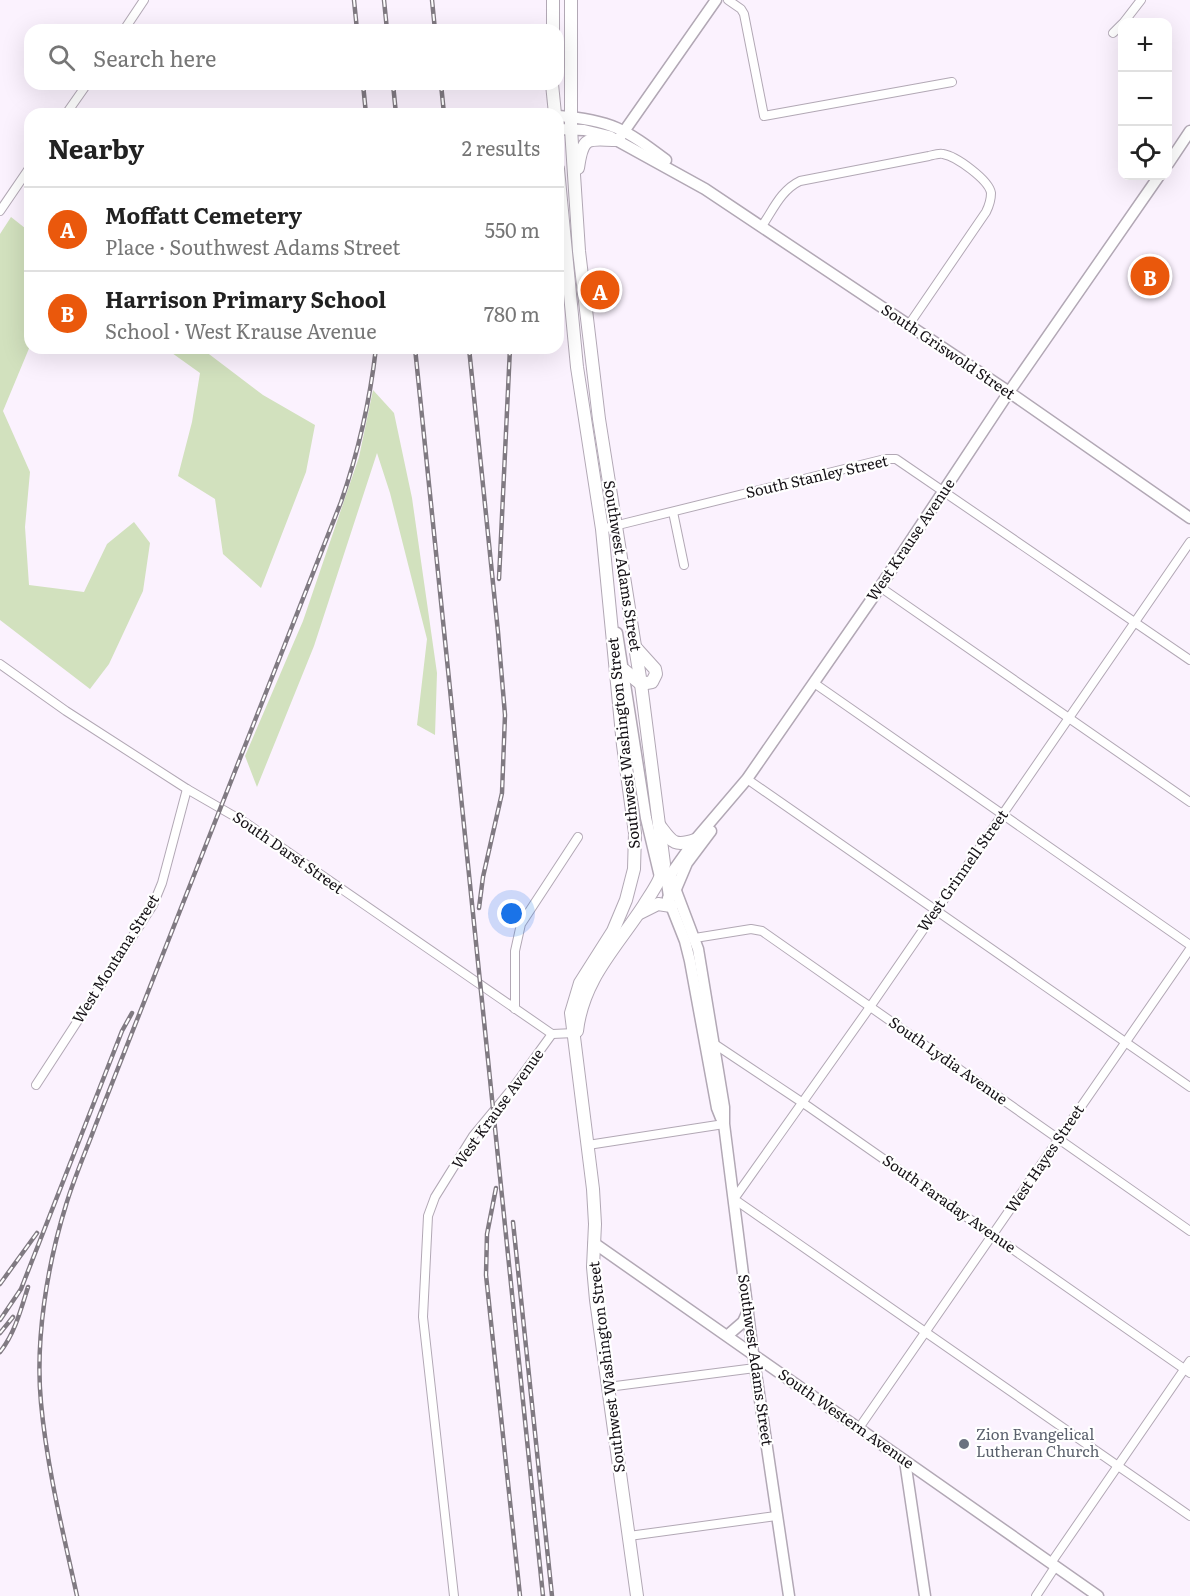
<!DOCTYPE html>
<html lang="en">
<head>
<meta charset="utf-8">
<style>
	:root { --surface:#fff; --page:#f2f2f2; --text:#222; --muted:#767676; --line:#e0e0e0; --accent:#ea580c }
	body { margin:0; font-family:Literata,serif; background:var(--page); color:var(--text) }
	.controls { position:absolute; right:18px; top:18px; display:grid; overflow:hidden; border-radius:12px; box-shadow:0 6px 24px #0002 }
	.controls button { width:54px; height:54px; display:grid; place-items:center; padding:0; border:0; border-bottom:2px solid var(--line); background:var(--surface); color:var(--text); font:30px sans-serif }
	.you { position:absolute; left:512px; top:914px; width:21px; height:21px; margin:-15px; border:4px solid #fff; border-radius:50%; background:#1a73e8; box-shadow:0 0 0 9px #1a73e833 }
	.badge { display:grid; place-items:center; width:39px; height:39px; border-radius:50%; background:var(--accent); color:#fff; font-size:20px; font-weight:700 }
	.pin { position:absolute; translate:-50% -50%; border:3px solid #fff; box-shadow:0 2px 6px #0006 }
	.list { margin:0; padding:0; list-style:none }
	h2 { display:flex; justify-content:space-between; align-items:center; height:78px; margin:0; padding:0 24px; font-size:26px }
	h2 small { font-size:20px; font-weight:400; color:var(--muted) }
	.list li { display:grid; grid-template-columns:39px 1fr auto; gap:18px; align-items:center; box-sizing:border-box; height:84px; padding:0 24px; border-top:2px solid var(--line) }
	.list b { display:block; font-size:22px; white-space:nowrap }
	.list p { margin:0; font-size:20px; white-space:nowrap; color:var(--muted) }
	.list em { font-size:20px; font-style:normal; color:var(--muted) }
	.icon { flex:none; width:33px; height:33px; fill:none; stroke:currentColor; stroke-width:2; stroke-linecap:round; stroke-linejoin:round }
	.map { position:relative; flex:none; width:1190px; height:1596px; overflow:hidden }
	.search { position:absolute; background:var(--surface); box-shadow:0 6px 24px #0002; left:24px; top:24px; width:540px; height:66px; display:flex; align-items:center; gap:15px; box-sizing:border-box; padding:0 21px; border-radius:18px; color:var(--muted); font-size:22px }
	.panel { position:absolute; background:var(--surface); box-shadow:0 6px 24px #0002; left:24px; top:108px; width:540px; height:246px; border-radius:18px }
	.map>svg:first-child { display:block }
	.green { fill:#d2e1be }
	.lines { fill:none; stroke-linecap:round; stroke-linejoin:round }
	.street-casing { stroke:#b2a8b5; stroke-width:10 }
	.secondary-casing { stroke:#b2a8b5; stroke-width:13 }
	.primary-casing { stroke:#b2a8b5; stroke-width:14 }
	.street { stroke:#fff; stroke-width:8 }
	.secondary { stroke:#fff; stroke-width:10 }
	.primary { stroke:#fff; stroke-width:12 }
	.rail-casing { stroke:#807a82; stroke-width:4.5 }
	.rail { stroke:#fff; stroke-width:2; stroke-dasharray:7; stroke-linecap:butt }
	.worship-dot { fill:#6b7280; stroke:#fff; stroke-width:2 }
	.labels { text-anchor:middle; stroke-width:4.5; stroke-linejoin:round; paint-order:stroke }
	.street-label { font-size:15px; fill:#151116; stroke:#fff }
	.worship-label { font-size:15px; fill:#5b616d; stroke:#fff; text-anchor:start }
</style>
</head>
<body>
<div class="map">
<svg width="1190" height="1596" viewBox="0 0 1190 1596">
	<rect width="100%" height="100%" fill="#fbf2fe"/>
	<!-- green -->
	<g class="green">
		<path d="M 11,217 L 30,232 L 30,346 L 3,411 L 30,472 L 25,527 L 29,585 L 84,592 L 107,544 L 134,522 L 150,543 L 143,591 L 109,664 L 90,689 L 0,620 L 0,234 Z"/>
		<path d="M 165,348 L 201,348 L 263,395 L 315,425 L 306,472 L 261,588 L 223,554 L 215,499 L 178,476 L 192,422 L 200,373 Z"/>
		<path d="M 373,390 L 394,413 L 412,498 L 437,673 L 435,735 L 417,725 L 427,639 L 390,493 L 377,453 L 314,646 L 257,787 L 245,756 L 303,621 L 359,457 Z"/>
	</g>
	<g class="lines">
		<defs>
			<g id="street">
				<path d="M 728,0 L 741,9 L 744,14 L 764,116 L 952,82"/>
				<path d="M 1124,22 L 1141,0"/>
				<path d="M 124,30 L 144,0"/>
				<path d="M 1113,33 L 1122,24"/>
				<path d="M 66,114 L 87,84"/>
				<path d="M 0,211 L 30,167"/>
				<path d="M 762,226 C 773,210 781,190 800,181 L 929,156 C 933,155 939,153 943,154 C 956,156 989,180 991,193 C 991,200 989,206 986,212 L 908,326"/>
				<path d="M 673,512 L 684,565"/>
				<path d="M 602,529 L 885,459 L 896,459 L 1190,660"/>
				<path d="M 1190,542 L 870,1007 L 734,1199 L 1190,1516"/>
				<path d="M 880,587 L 1190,802"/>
				<path d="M 0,664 L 66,711 L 187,789 L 246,823 L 552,1034 L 575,1033"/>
				<path d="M 814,683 L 1190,945"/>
				<path d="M 747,779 L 1190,1087"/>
				<path d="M 695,938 L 751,929 L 762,931 L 1190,1231"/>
				<path d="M 515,1009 L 515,951 L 521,924 L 578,837"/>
				<path d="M 713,1043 L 809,1107 L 1190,1373"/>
				<path d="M 36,1085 L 153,905 L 162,883 L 187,789"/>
				<path d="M 588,1145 L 724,1124"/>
				<path d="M 608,1387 L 755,1368"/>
				<path d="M 859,1428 L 1190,949"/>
				<path d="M 629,1536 L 776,1516"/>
				<path d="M 1051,1563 L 1190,1361"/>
				<path d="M 454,1596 L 423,1317 L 428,1216 L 435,1197 L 473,1136 L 515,1085 L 552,1034"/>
				<path d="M 1036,1596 L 1055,1567"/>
			</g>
			<g id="secondary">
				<path d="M 558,116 C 611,120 625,129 666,160"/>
				<path d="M 558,129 L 584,130 L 609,136 L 705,189 L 1009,392 L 1190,518"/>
				<path d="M 618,140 L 716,0"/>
				<path d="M 1168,164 L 1190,131"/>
				<path d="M 617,633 L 646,818 L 661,881"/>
				<path d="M 670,875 L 698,949 L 724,1107 L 724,1124 L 753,1353 L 789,1596"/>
				<path d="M 676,889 L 687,863 L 711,831"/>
				<path d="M 668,898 L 685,941 L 690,961 L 717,1108 L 721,1118"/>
				<path d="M 670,903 L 667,883 L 673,871 L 695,840 L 747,779 L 876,593 L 1009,392 L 1159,176"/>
				<path d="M 594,1243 L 1098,1596"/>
				<path d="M 728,1335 L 743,1322 L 748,1311"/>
				<path d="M 905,1461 L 925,1596"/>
			</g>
			<g id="primary">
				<path d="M 571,0 L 571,129 L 579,251 L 599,419 L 641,684 L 664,864 C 662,879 652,892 644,905 C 616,948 583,979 577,1031"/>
				<path d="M 553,30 L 553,0"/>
				<path d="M 552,84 L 555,114"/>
				<path d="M 578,168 C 583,133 589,140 618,140"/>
				<path d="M 558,169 L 577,367 L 602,529 L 623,745 L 635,833 L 634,869 L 626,900 L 613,931 L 580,983 L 571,1013 L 593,1189 L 595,1224 L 593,1267 L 596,1300 L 637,1596"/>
				<path d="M 624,670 L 641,684 L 652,682 L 656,674 L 655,669 L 636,648"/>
				<path d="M 660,826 C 672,842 674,847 695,840"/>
				<path d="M 640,913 L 658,904 L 671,906"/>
			</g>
		</defs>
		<!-- street casing -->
		<use href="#street" class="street-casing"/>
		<!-- secondary casing -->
		<use href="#secondary" class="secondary-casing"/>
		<!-- primary casing -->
		<use href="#primary" class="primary-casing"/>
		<!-- street -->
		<use href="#street" class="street"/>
		<!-- secondary -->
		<use href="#secondary" class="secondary"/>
		<!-- primary -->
		<use href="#primary" class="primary"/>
		<defs>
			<g id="rail">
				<path d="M 354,0 L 357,30"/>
				<path d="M 384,0 L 387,30"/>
				<path d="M 432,0 L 435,30"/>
				<path d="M 363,84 L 366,114"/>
				<path d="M 393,84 L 396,114"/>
				<path d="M 441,84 L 444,114"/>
				<path d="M 415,348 L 543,1596"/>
				<path d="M 469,348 L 498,632 L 505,715 L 502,793 L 483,877 L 479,908"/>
				<path d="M 499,579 L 510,348"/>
				<path d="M 496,1188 L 487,1234 L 486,1275 L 520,1596"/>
				<path d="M 513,1222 L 552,1596"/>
				<path d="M 0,1284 L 37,1233"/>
				<path d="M 0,1320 L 21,1289 L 122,1031 L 132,1013"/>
				<path d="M 0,1333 L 13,1317"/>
				<path d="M 0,1352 C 15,1333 21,1309 28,1287"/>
				<path d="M 77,1596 C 63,1532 47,1468 41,1403 C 35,1340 47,1266 66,1205 C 74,1178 86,1151 96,1124 L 341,502 C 358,453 370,400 376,348"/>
			</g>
		</defs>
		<!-- rail casing -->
		<use href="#rail" class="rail-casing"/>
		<!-- rail -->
		<use href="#rail" class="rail"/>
	</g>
	<!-- markers -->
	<circle class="worship-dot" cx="964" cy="1444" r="6"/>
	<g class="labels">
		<!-- street labels -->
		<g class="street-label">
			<text transform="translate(948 352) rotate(34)" y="5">South Griswold Street</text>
			<text transform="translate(817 477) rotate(-13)" y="5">South Stanley Street</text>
			<text transform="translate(911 540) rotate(-56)" y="5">West Krause Avenue</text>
			<text transform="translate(622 566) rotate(81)" y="5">Southwest Adams Street</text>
			<text transform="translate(624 743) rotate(-96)" y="5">Southwest Washington Street</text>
			<text transform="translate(288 853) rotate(35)" y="5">South Darst Street</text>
			<text transform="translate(963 871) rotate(-55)" y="5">West Grinnell Street</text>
			<text transform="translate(116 959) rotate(-58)" y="5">West Montana Street</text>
			<text transform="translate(948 1061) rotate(35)" y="5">South Lydia Avenue</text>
			<text transform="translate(498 1109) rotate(-54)" y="5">West Krause Avenue</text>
			<text transform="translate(1045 1159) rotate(-56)" y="5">West Hayes Street</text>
			<text transform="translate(949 1204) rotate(35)" y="5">South Faraday Avenue</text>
			<text transform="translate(755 1360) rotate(82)" y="5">Southwest Adams Street</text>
			<text transform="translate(607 1367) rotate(-97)" y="5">Southwest Washington Street</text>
			<text transform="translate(846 1419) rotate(35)" y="5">South Western Avenue</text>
		</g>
		<!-- worship labels -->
		<g class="worship-label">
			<text x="976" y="1440">Zion Evangelical<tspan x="976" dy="17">Lutheran Church</tspan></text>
		</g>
	</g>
</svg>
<div class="controls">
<button>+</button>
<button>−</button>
<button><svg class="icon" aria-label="locate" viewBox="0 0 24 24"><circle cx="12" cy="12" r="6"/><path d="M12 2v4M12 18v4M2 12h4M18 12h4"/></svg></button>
</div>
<div class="you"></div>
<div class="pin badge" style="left:600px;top:290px">A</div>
<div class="pin badge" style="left:1150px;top:276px">B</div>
<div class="search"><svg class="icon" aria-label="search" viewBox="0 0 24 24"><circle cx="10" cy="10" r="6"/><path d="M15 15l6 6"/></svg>Search here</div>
<section class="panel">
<h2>Nearby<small>2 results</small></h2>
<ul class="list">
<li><span class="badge">A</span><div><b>Moffatt Cemetery</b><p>Place · Southwest Adams Street</p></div><em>550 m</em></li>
<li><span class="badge">B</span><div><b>Harrison Primary School</b><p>School · West Krause Avenue</p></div><em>780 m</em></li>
</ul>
</section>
</div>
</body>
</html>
